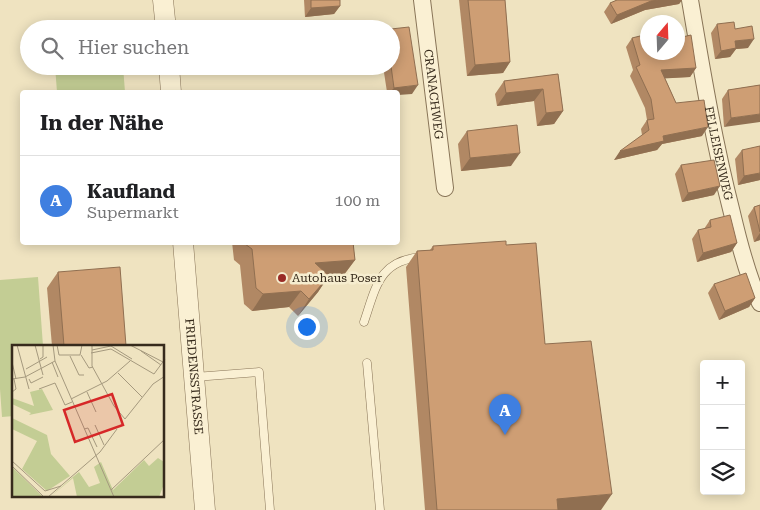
<!DOCTYPE html>
<html lang="de">
<head>
<meta charset="utf-8">
<style>
	:root { --surface:#fff; --page:#f2f2f2; --text:#202124; --muted:#757577; --line:#e0e0e0; --accent:#992b26 }
	body { margin:0; font-family:"Roboto Serif",serif; background:var(--page); color:var(--text) }
	.controls { position:absolute; right:15px; bottom:15px; display:grid; overflow:hidden; border-radius:5px; box-shadow:0 2px 12px #0003 }
	.controls button { width:45px; height:45px; display:grid; place-items:center; padding:0; border:0; border-bottom:1px solid var(--line); background:var(--surface); color:var(--text); font:25px sans-serif }
	.compass { position:absolute; left:640px; top:15px; width:45px; height:45px; border-radius:50%; background:var(--surface); box-shadow:0 2px 12px #0003; rotate:19deg }
	.you { position:absolute; left:306px; top:326px; width:18px; height:18px; margin:-12px; border:4px solid #fff; border-radius:50%; background:#1a73e8; box-shadow:0 0 0 8px #1a73e833 }
	.badge { display:grid; place-items:center; width:32px; height:32px; border-radius:50%; background:var(--accent); color:#fff; font-size:16px; font-weight:700 }
	.pin { position:absolute; translate:-50% -41px; filter:drop-shadow(0 1px 2px #0008) }
	.pin::after { content:''; position:absolute; top:26px; width:18px; height:15px; background:inherit; clip-path:polygon(0 0,100% 0,50% 100%) }
	.list { margin:0; padding:0; list-style:none }
	h2 { display:flex; justify-content:space-between; align-items:center; height:65px; margin:0; padding:0 20px; font-size:21px }
	h2 small { font-size:16px; font-weight:400; color:var(--muted) }
	.list li { display:grid; grid-template-columns:32px 1fr auto; gap:15px; align-items:center; box-sizing:border-box; height:90px; padding:0 20px; border-top:1px solid var(--line) }
	.list b { display:block; font-size:19px; white-space:nowrap }
	.list p { margin:0; font-size:16px; white-space:nowrap; color:var(--muted) }
	.list em { font-size:16px; font-style:normal; color:var(--muted) }
	.icon { flex:none; width:28px; height:28px; fill:none; stroke:currentColor; stroke-width:2; stroke-linecap:round; stroke-linejoin:round }
	.map { position:relative; flex:none; width:760px; height:510px; overflow:hidden }
	.search { position:absolute; background:var(--surface); box-shadow:0 2px 12px #0003; left:20px; top:20px; width:380px; height:55px; display:flex; align-items:center; gap:12px; box-sizing:border-box; padding:0 18px; border-radius:28px; color:var(--muted); font-size:19px }
	.panel { position:absolute; background:var(--surface); box-shadow:0 2px 12px #0003; left:20px; top:90px; width:380px; height:155px; border-radius:5px }
	.map>svg:first-child { display:block }
	.green { fill:#c3cd94 }
	.lines { fill:none; stroke-linecap:round; stroke-linejoin:round }
	.service-casing { stroke:#887457; stroke-width:9 }
	.minor-casing { stroke:#887457; stroke-width:18 }
	.tertiary-casing { stroke:#887457; stroke-width:21 }
	.service { stroke:#faf0d3; stroke-width:8 }
	.minor { stroke:#faf0d3; stroke-width:16 }
	.tertiary { stroke:#faf0d3; stroke-width:20 }
	.wall { fill:#b18864 }
	.shaded-wall { fill:#906f51 }
	.building { fill:#ce9e74; stroke:#906f51 }
	.poi-dot { fill:#992b26; stroke:#f6edcf; stroke-width:2 }
	.labels { text-anchor:middle; stroke-width:5; stroke-linejoin:round; paint-order:stroke }
	.street-label { font-size:12px; fill:#372b1c; stroke:#f6edcf }
	.poi-label { font-size:12px; fill:#372b1c; stroke:#f6edcf; text-anchor:start }
	.inset-road { fill:none; stroke:#a5997e; stroke-width:1 }
	.view { fill:#d62828; fill-opacity:0.15; stroke:#d62828; stroke-width:2.5 }
	.inset-edge { fill:none; stroke:#372b1c; stroke-width:2.5 }
</style>
</head>
<body>
<div class="map">
<svg width="760" height="510" viewBox="0 0 760 510">
	<rect width="100%" height="100%" fill="#efe3c0"/>
	<!-- green -->
	<g class="green">
		<path d="M 119,22 L 119,29 L 52,29 L 52,28 Z"/>
		<path d="M 55,66 L 123,66 L 125,92 L 57,92 Z"/>
		<path d="M 38,277 L 43,346 L 14,346 L 14,416 L 2,417 L 0,389 L 0,280 Z"/>
	</g>
	<g class="lines">
		<defs>
			<g id="service">
				<path d="M 364,322 C 376,287 379,260 422,257"/>
				<path d="M 367,363 L 380,510"/>
				<path d="M 195,377 L 259,372 L 270,510"/>
			</g>
			<g id="minor">
				<path id="s1" d="M 422,0 L 445,188"/>
				<path id="s2" d="M 690,0 C 702,71 714,143 732,213 C 739,243 747,275 760,303"/>
			</g>
			<g id="tertiary">
				<path d="M 163,0 L 166,29"/>
				<path d="M 169,66 L 171,92"/>
				<path id="s3" d="M 183,242 L 205,510"/>
			</g>
		</defs>
		<!-- service casing -->
		<use href="#service" class="service-casing"/>
		<!-- minor casing -->
		<use href="#minor" class="minor-casing"/>
		<!-- tertiary casing -->
		<use href="#tertiary" class="tertiary-casing"/>
		<!-- service -->
		<use href="#service" class="service"/>
		<!-- minor -->
		<use href="#minor" class="minor"/>
		<!-- tertiary -->
		<use href="#tertiary" class="tertiary"/>
	</g>
	<!-- wall -->
	<g class="wall">
		<path d="M 304,0 L 340,0 L 340,6 L 334,14 L 305,17 Z"/>
		<path d="M 459,0 L 505,0 L 510,62 L 503,73 L 467,76 Z"/>
		<path d="M 617,0 L 682,0 L 679,4 L 645,10 L 611,24 L 604,12 L 610,3 Z"/>
		<path d="M 717,24 L 735,29 L 748,48 L 736,49 L 730,57 L 715,59 L 711,33 Z"/>
		<path d="M 632,38 L 696,68 L 690,77 L 665,78 L 676,103 L 702,136 L 662,144 L 657,150 L 614,160 L 642,135 L 641,129 L 647,120 L 645,108 L 630,76 L 633,70 L 626,47 Z"/>
		<path d="M 383,66 L 391,66 L 412,94 L 387,92 Z"/>
		<path d="M 558,74 L 563,111 L 554,124 L 537,126 L 534,101 L 497,106 L 495,94 L 504,81 Z"/>
		<path d="M 760,85 L 724,127 L 722,99 L 728,90 Z"/>
		<path d="M 467,131 L 511,166 L 461,171 L 458,144 Z"/>
		<path d="M 742,150 L 760,180 L 738,185 L 735,159 Z"/>
		<path d="M 681,165 L 714,195 L 682,202 L 675,174 Z"/>
		<path d="M 760,205 L 760,240 L 754,242 L 748,216 L 754,207 Z"/>
		<path d="M 710,220 L 737,243 L 731,252 L 697,262 L 692,239 L 698,230 L 704,229 Z"/>
		<path d="M 232,242 L 353,242 L 355,260 L 343,276 L 328,277 L 318,292 L 298,316 L 289,307 L 252,311 L 244,304 L 240,265 L 234,260 Z"/>
		<path d="M 506,245 L 545,344 L 601,510 L 425,510 L 406,267 L 417,251 L 430,250 L 433,246 Z"/>
		<path d="M 58,272 L 126,346 L 52,346 L 47,288 Z"/>
		<path d="M 714,284 L 755,298 L 749,307 L 719,320 L 708,293 Z"/>
	</g>
	<!-- shaded-wall -->
	<g class="shaded-wall">
		<path d="M 659,0 L 682,0 L 679,4 L 645,10 L 611,24 L 617,15 L 651,1 Z"/>
		<path d="M 340,6 L 334,14 L 305,17 L 311,8 Z"/>
		<path d="M 754,39 L 748,48 L 736,49 L 730,57 L 715,59 L 721,51 L 735,41 Z"/>
		<path d="M 510,62 L 503,73 L 467,76 L 475,65 Z"/>
		<path d="M 696,68 L 690,77 L 655,79 L 661,70 Z"/>
		<path d="M 418,85 L 412,94 L 398,95 L 398,92 L 390,92 L 394,88 Z"/>
		<path d="M 543,89 L 534,101 L 497,106 L 506,93 Z"/>
		<path d="M 563,111 L 554,124 L 537,126 L 546,113 Z"/>
		<path d="M 760,114 L 760,122 L 724,127 L 731,118 Z"/>
		<path d="M 708,127 L 702,136 L 662,144 L 657,150 L 614,160 L 620,151 L 663,136 Z"/>
		<path d="M 520,153 L 511,166 L 461,171 L 470,158 Z"/>
		<path d="M 760,173 L 760,180 L 738,185 L 744,176 Z"/>
		<path d="M 720,186 L 714,195 L 682,202 L 688,193 Z"/>
		<path d="M 760,233 L 760,240 L 754,242 Z"/>
		<path d="M 737,243 L 731,252 L 697,262 L 703,253 Z"/>
		<path d="M 355,260 L 343,276 L 328,277 L 318,292 L 298,316 L 309,299 L 315,263 Z"/>
		<path d="M 301,291 L 289,307 L 252,311 L 263,294 Z"/>
		<path d="M 755,298 L 749,307 L 719,320 L 725,311 Z"/>
		<path d="M 612,494 L 601,510 L 550,510 L 557,499 Z"/>
	</g>
	<!-- building -->
	<g class="building">
		<path d="M 311,0 L 340,0 L 340,6 L 311,8 Z"/>
		<path d="M 468,0 L 505,0 L 510,62 L 475,65 Z"/>
		<path d="M 617,0 L 659,0 L 651,1 L 617,15 L 610,3 Z"/>
		<path d="M 734,22 L 735,29 L 752,26 L 754,39 L 735,41 L 736,48 L 721,51 L 717,24 Z"/>
		<path d="M 409,27 L 418,85 L 394,88 L 391,66 L 391,29 Z"/>
		<path d="M 648,34 L 648,52 L 678,52 L 678,38 L 691,35 L 696,68 L 661,70 L 676,103 L 704,100 L 708,127 L 663,136 L 664,141 L 620,151 L 649,130 L 647,120 L 654,119 L 651,99 L 636,67 L 640,65 L 632,38 Z"/>
		<path d="M 558,74 L 563,111 L 546,113 L 543,89 L 506,93 L 504,81 Z"/>
		<path d="M 760,85 L 760,114 L 731,118 L 728,90 Z"/>
		<path d="M 517,125 L 520,153 L 470,158 L 467,131 Z"/>
		<path d="M 760,146 L 760,173 L 744,176 L 742,150 Z"/>
		<path d="M 714,160 L 720,186 L 688,193 L 681,165 Z"/>
		<path d="M 760,205 L 760,232 L 754,207 Z"/>
		<path d="M 730,215 L 737,243 L 703,253 L 698,230 L 711,227 L 710,220 Z"/>
		<path d="M 506,241 L 506,245 L 536,243 L 545,344 L 591,341 L 612,494 L 557,499 L 558,510 L 437,510 L 417,251 L 433,250 L 433,246 Z"/>
		<path d="M 245,242 L 353,242 L 355,260 L 315,263 L 329,276 L 309,299 L 301,291 L 263,294 L 256,288 L 252,249 L 245,244 Z"/>
		<path d="M 120,267 L 126,346 L 64,346 L 58,272 Z"/>
		<path d="M 746,273 L 755,298 L 725,311 L 714,284 Z"/>
	</g>
	<!-- markers -->
	<circle class="poi-dot" cx="282" cy="278" r="5"/>
	<g class="labels">
		<!-- street labels -->
		<g class="street-label">
			<text dy="4" stroke="none"><textPath href="#s1" startOffset="95">CRANACHWEG</textPath></text>
			<text dy="4" stroke="none"><textPath href="#s2" startOffset="156">FELLEISENWEG</textPath></text>
			<text dy="4" stroke="none"><textPath href="#s3" startOffset="135">FRIEDENSSTRASSE</textPath></text>
		</g>
		<!-- poi labels -->
		<g class="poi-label">
			<text x="292" y="282">Autohaus Poser</text>
		</g>
	</g>
	<!-- overview -->
	<g transform="translate(12 345)">
		<rect width="152" height="152" fill="#efe3c0"/>
		<path d="M 30,44 L 41,65 L 17,70 L 19,68 L 0,59 L 0,53 L 22,61 L 18,47 ZM 0,73 L 35,90 L 39,109 L 58,131 L 35,146 L 10,124 L 25,96 L 0,84 ZM 146,113 L 152,117 L 152,139 L 147,152 L 65,152 L 61,133 L 38,152 L 62,131 L 67,127 L 77,142 L 88,138 L 82,122 L 89,117 L 101,145 L 132,115 L 137,121 ZM 0,122 L 31,152 L 0,152 Z" fill="#c3cd94"/>
		<path class="inset-road" d="M 5,0 L 17,44M 23,0 L 31,30M 41,0 L 43,16 L 102,152M 45,0 L 47,10 L 68,10 L 70,0M 80,0 L 80,21 L 102,61 L 113,74 L 141,39 L 153,31M 118,0 L 151,17M 80,5 L 99,1 L 120,14M 129,6 L 149,20M 79,8 L 99,4 L 142,29 L 153,14M 69,10 L 77,23 L 81,22M 58,11 L 67,30 L 72,30M 28,14 L 31,12 L 31,0M 0,17 L 4,34M 40,17 L 46,32M 14,24 L 35,12M 106,28 L 130,52M 0,34 L 13,32 L 43,16M 17,34 L 19,38 L 31,32M 27,44 L 43,38 L 53,60 L 60,57M 0,47 L 4,44 L 2,34M 75,47 L 84,67M 59,54 L 95,36 L 118,16M 83,80 L 92,100M 72,84 L 76,83 L 85,102M 0,116 L 33,146 L 49,141M 0,121 L 32,152M 99,145 L 153,94M 36,152 L 88,107 L 105,84"/>
		<path class="view" d="M 100,49 L 111,80 L 63,97 L 52,65 Z"/>
		<rect width="152" height="152" class="inset-edge"/>
	</g>
</svg>
<div class="controls">
<button>+</button>
<button>−</button>
<button><svg class="icon" aria-label="layers" viewBox="0 0 24 24"><path d="M12 4l9 5-9 5-9-5zM3 14l9 5 9-5"/></svg></button>
</div>
<svg class="compass" viewBox="-18 -18 36 36"><path d="M0-13l5 13h-10z" fill="#e53935"/><path d="M0 13l5-13h-10z" fill="#757577"/></svg>
<div class="you"></div>
<div class="pin badge" style="left:505px;top:435px;background:#3f7fe0">A</div>
<div class="search"><svg class="icon" aria-label="search" viewBox="0 0 24 24"><circle cx="10" cy="10" r="6"/><path d="M15 15l6 6"/></svg>Hier suchen</div>
<section class="panel">
<h2>In der Nähe<small></small></h2>
<ul class="list">
<li><span class="badge" style="background:#3f7fe0">A</span><div><b>Kaufland</b><p>Supermarkt</p></div><em>100 m</em></li>
</ul>
</section>
</div>
</body>
</html>
